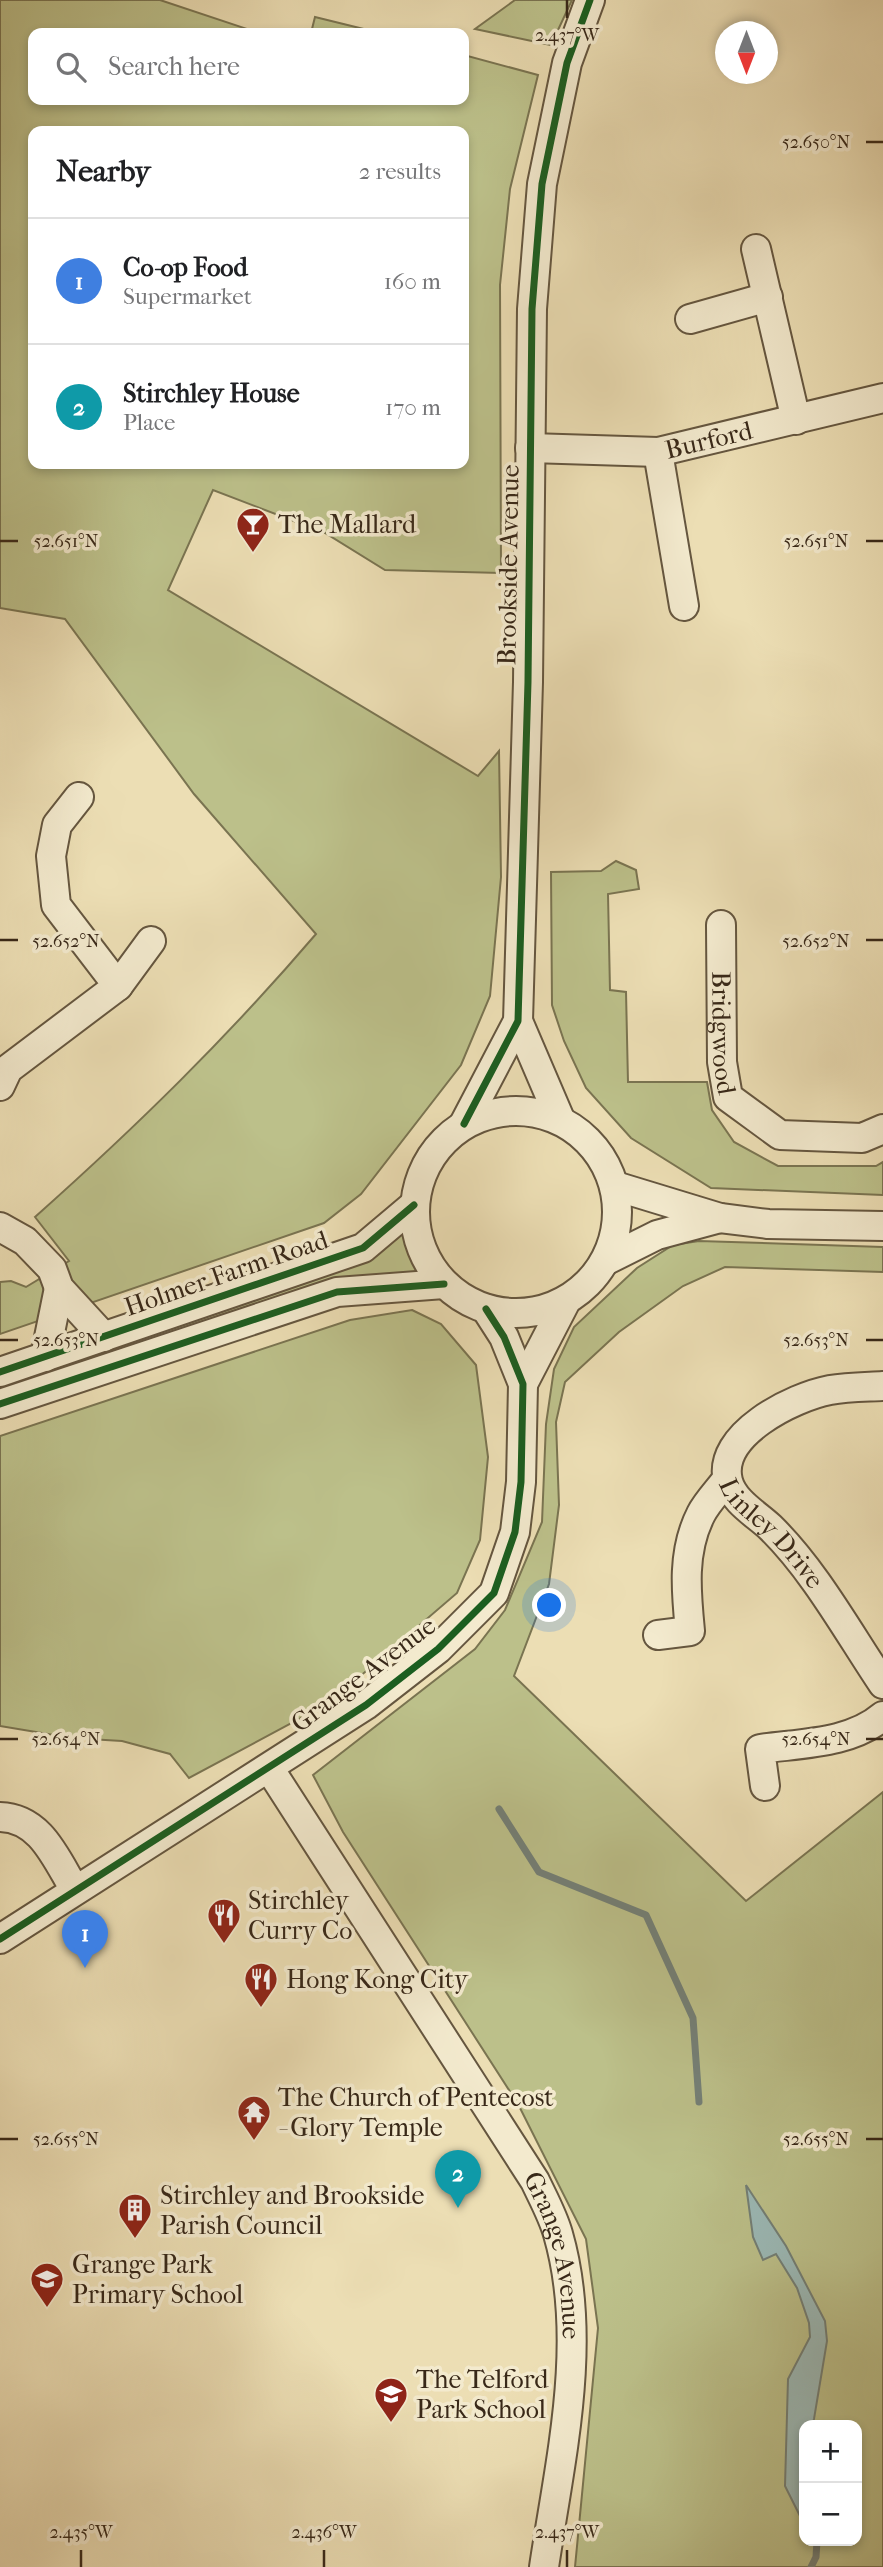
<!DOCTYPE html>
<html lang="en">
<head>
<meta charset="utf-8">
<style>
	:root { --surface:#fff; --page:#f6f6f6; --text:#202124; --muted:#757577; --line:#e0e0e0; --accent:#8f2418 }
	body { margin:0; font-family:"IM FELL French Canon",serif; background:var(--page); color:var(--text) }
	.controls { position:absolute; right:21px; bottom:21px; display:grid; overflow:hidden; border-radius:14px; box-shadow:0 4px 10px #0003 }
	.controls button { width:63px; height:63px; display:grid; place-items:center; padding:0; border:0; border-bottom:2px solid var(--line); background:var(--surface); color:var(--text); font:35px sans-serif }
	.compass { position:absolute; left:715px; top:21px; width:63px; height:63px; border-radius:50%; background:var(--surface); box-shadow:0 4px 10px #0003; rotate:180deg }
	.you { position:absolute; left:550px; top:1606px; width:24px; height:24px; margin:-18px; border:5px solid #fff; border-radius:50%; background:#1a73e8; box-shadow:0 0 0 10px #1a73e833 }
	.badge { display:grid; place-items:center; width:46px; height:46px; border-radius:50%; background:var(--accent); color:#fff; font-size:23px; font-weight:700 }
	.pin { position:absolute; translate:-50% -58px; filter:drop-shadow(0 2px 4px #0008) }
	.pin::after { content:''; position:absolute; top:37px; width:24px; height:21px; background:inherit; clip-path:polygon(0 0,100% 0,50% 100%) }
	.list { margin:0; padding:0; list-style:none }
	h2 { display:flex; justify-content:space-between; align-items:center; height:91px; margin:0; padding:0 28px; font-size:30px }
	h2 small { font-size:23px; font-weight:400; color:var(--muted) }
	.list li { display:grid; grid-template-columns:46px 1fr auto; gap:21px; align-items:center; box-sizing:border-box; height:126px; padding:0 28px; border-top:2px solid var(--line) }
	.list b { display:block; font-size:26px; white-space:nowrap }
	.list p { margin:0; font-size:23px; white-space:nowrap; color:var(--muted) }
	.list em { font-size:23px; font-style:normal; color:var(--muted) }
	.icon { flex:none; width:38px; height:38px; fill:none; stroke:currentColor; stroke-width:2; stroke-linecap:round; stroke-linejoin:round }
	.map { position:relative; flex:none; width:883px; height:2567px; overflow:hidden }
	.search { position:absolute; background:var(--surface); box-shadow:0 4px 10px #0003; left:28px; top:28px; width:441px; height:77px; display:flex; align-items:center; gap:18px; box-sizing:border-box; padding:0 24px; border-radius:14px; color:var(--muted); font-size:26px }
	.panel { position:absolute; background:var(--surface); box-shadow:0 4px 10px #0003; left:28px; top:126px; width:441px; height:343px; border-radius:14px }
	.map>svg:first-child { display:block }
	.green { fill:#bcc08a; stroke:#7a7451; stroke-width:2; fill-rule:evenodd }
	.water { fill:#9cbab7; stroke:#748077; stroke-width:2 }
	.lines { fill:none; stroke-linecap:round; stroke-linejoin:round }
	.stream { stroke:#748077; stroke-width:7 }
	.minor-casing { stroke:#65563f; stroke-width:32 }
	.minor { stroke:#f3eace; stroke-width:28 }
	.cycleway-casing { stroke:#f3eace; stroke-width:11 }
	.cycleway { stroke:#1b5e20; stroke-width:7 }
	.ticks { fill:none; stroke:#382818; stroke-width:2.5 }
	.labels { text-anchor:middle; stroke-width:7; stroke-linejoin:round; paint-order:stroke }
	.street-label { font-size:26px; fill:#382818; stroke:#f3eace }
	.poi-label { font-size:26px; fill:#382818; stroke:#f3eace; text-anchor:start }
	.ticks-label { font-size:18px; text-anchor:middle; fill:#382818; stroke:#f3eace; stroke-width:7; stroke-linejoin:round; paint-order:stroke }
</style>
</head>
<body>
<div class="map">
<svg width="883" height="2567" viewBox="0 0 883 2567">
	<rect width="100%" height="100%" fill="#ecdeb4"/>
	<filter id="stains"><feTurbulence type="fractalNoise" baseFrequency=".00286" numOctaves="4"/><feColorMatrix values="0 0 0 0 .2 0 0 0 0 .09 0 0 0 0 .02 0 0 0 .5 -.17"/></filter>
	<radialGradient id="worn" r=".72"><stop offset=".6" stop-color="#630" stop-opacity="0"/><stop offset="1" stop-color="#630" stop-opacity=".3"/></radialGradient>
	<!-- green -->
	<g class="green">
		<path d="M 0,0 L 160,0 L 259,33 L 33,33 L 33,100 L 464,100 L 464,55 L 538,75 L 510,189 L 500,285 L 501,573 L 385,570 L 325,533 L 213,490 L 168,590 L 478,776 L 499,751 L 501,877 L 490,996 L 461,1065 L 361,1194 L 324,1223 L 0,1334 L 0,1282 L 11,1281 L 26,1287 L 69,1261 L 35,1217 C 137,1126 227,1038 316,934 L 194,794 L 65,619 L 0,608 ZM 33,131 L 464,131 L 464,464 L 33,464 Z"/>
		<path d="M 515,0 L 572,0 L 551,45 L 475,29 Z"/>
		<path d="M 315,17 L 380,33 L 311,33 Z"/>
		<path d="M 616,861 L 636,870 L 639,889 L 608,894 L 610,990 L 626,992 L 628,1082 L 707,1082 L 712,1110 L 734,1142 L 778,1166 L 876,1166 L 883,1162 L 883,1195 L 711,1188 L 631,1138 L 586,1088 L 564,1041 L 552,1005 L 551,872 L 601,871 Z"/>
		<path d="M 402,1230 L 420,1271 L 352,1280 L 0,1396 L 0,1381 Z"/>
		<path d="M 699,1241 L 883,1247 L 883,1272 L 725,1267 L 683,1286 L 619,1332 L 565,1382 L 556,1422 L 559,1505 L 549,1584 L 514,1676 L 746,1901 L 883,1792 L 883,2567 L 575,2567 L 598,2328 L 586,2239 L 518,2104 L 343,1832 L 313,1775 L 475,1649 L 505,1610 L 542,1522 L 546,1424 L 554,1369 L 574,1327 L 637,1268 L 673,1245 ZM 804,2425 L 857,2425 L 857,2541 L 804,2541 Z"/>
		<path d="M 412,1310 L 441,1324 L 476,1365 L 488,1457 L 480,1540 L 457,1593 L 329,1703 L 189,1778 L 170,1754 L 122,1741 L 72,1738 L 0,1726 L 0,1436 L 350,1320 Z"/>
	</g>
	<!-- water -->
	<path class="water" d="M 746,2185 L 786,2246 L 825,2321 L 827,2341 L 814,2419 L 812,2425 L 804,2425 L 802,2471 L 804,2524 L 785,2486 L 788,2379 L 810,2337 L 809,2323 L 797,2288 L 776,2254 L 763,2260 L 753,2237 Z"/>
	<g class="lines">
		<!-- stream -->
		<g class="stream">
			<path d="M 499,1809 L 539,1872 L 646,1915 L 693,2018 L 699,2102"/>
			<path d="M 811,2567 L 816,2557 L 817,2541"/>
		</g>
		<defs>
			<g id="minor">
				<path d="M 756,249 L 796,420"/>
				<path d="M 690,319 L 768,297"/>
				<path id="s1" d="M 530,448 L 658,452 L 883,398"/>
				<path d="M 658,452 L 684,606"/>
				<path id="s2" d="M 721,925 L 722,1062 L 728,1097 L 780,1135 L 862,1138 L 883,1129"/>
				<path d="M 118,986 L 151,941"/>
				<path d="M 518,1021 L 560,1119"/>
				<path d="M 0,1086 L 8,1069 L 118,986 L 56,905 L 51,856 L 57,825 L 79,797"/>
				<circle cx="516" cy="1212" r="101"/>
				<path d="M 464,1124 L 518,1021 L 528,682 L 532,309 L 542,184 L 567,63 L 590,0"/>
				<path d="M 615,1186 L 720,1218 L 768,1224 L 883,1226"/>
				<path d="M 0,1227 L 25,1241 L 52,1269 L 59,1288 L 104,1337"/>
				<path d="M 607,1260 L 657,1235 L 720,1218"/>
				<path d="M 45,1357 L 59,1288"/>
				<path d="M 0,1372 L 363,1248 L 414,1205"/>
				<path d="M 523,1384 L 566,1301"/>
				<path id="s3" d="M 883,1386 C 865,1387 847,1387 830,1390 C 793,1397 716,1435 728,1481 C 733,1501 756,1514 770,1527 C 815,1571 848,1632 883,1684"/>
				<path d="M 0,1404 L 337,1292 L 444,1284"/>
				<path d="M 658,1635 L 690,1631 C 686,1591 682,1551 701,1514 C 707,1502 719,1490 727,1479"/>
				<path id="s4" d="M 269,1768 L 535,2181 C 543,2198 553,2216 558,2234 C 589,2341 560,2460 544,2567"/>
				<path d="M 765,1786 L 760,1749 C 802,1743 850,1744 883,1716"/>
				<path d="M 0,1817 C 41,1818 56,1859 75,1890"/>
				<path d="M 0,1939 L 366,1705 L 438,1649 L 494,1593 L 515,1532 L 521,1482 L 523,1384 L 504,1337 L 486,1309"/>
			</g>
		</defs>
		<!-- minor casing -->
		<use href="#minor" class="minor-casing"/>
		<!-- minor -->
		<use href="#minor" class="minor"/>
		<defs>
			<g id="cycleway">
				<path d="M 464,1124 L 518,1021 L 528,682 L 532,309 L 542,184 L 567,63 L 590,0"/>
				<path d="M 0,1372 L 363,1248 L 414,1205"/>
				<path d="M 0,1404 L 337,1292 L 444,1284"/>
				<path d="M 0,1939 L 366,1705 L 438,1649 L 494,1593 L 515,1532 L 521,1482 L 523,1384 L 504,1337 L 486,1309"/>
			</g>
		</defs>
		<!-- cycleway casing -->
		<use href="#cycleway" class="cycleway-casing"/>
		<!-- cycleway -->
		<use href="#cycleway" class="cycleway"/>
	</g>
	<!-- ticks -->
	<path class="ticks" d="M 567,0 L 567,18M 866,142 L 883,142M 0,541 L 18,541M 866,541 L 883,541M 0,940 L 18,940M 866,940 L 883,940M 0,1340 L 18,1340M 866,1340 L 883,1340M 0,1739 L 18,1739M 866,1739 L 883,1739M 0,2139 L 18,2139M 866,2139 L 883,2139M 81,2550 L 81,2567M 324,2550 L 324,2567M 567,2550 L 567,2567"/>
	<!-- icons -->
	<defs>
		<symbol id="bar-pin" viewBox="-11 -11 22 30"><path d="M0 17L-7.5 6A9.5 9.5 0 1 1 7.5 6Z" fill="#8f2418" stroke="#f3eace"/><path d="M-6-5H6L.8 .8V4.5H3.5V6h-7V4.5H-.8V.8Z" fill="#fff"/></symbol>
		<symbol id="restaurant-pin" viewBox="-11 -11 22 30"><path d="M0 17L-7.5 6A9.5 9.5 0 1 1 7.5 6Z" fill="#8f2418" stroke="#f3eace"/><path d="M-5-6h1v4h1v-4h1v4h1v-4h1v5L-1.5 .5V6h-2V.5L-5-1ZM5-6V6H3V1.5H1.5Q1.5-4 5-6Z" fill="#fff"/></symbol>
		<symbol id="temple-pin" viewBox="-11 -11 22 30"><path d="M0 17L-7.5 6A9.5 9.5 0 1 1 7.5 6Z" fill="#8f2418" stroke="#f3eace"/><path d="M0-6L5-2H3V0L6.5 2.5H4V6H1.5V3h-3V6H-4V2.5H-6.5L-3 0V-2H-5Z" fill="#fff"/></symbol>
		<symbol id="building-pin" viewBox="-11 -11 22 30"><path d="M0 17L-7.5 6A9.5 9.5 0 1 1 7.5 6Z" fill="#8f2418" stroke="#f3eace"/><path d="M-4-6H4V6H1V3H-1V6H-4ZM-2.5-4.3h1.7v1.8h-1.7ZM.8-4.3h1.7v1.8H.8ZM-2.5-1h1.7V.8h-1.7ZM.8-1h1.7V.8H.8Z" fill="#fff"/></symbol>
		<symbol id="school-pin" viewBox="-11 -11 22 30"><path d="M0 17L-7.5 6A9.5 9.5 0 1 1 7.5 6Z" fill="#8f2418" stroke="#f3eace"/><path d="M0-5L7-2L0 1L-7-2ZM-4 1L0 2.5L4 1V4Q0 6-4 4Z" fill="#fff"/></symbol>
	</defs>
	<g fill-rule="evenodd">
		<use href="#bar-pin" x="234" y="505" width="38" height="52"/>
		<use href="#restaurant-pin" x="205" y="1896" width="38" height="52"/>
		<use href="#restaurant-pin" x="242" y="1960" width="38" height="52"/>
		<use href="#temple-pin" x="235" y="2093" width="38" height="52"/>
		<use href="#building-pin" x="116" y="2191" width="38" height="52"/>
		<use href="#school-pin" x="28" y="2260" width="38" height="52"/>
		<use href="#school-pin" x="372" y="2375" width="38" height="52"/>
	</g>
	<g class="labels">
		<!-- street labels -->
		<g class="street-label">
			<text dy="9" stroke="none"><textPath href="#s1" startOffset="180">Burford</textPath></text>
			<text transform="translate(508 565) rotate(-89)" y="9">Brookside Avenue</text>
			<text dy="9" stroke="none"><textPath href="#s2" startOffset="108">Bridgwood</textPath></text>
			<text transform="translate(226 1273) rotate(-19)" y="9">Holmer Farm Road</text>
			<text dy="9" stroke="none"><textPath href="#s3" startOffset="271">Linley Drive</textPath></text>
			<text transform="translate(363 1674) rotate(-37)" y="9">Grange Avenue</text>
			<text dy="9" stroke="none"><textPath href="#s4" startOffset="569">Grange Avenue</textPath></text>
		</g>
		<!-- poi labels -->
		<g class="poi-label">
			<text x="278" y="533">The Mallard</text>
			<text x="248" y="1909">Stirchley<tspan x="248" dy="30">Curry Co</tspan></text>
			<text x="286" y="1988">Hong Kong City</text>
			<text x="278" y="2106">The Church of Pentecost<tspan x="278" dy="30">- Glory Temple</tspan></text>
			<text x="160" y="2204">Stirchley and Brookside<tspan x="160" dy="30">Parish Council</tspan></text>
			<text x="72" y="2273">Grange Park<tspan x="72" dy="30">Primary School</tspan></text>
			<text x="416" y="2388">The Telford<tspan x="416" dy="30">Park School</tspan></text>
		</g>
	</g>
	<g class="ticks-label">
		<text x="567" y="41">2.437°W</text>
		<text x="816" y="148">52.650°N</text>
		<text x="816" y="547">52.651°N</text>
		<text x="66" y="547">52.651°N</text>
		<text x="66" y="947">52.652°N</text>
		<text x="816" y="947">52.652°N</text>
		<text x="816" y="1346">52.653°N</text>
		<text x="66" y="1346">52.653°N</text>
		<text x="66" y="1745">52.654°N</text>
		<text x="816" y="1745">52.654°N</text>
		<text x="816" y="2145">52.655°N</text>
		<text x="66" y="2145">52.655°N</text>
		<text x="81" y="2538">2.435°W</text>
		<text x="324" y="2538">2.436°W</text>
		<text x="567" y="2538">2.437°W</text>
	</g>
	<rect width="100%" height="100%" filter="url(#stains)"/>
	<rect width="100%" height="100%" fill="url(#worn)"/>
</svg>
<div class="controls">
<button>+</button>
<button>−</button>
</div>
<svg class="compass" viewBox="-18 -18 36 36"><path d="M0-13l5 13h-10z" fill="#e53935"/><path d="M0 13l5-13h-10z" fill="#757577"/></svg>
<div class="you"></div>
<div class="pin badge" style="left:85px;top:1968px;background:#3f7fe0">1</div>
<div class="pin badge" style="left:458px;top:2208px;background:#0f9aa8">2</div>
<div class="search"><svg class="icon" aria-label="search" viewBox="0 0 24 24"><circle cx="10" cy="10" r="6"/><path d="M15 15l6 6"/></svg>Search here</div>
<section class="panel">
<h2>Nearby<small>2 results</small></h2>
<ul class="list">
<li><span class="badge" style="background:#3f7fe0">1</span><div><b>Co-op Food</b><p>Supermarket</p></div><em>160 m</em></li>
<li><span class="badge" style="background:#0f9aa8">2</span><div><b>Stirchley House</b><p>Place</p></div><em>170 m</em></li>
</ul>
</section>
</div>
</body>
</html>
